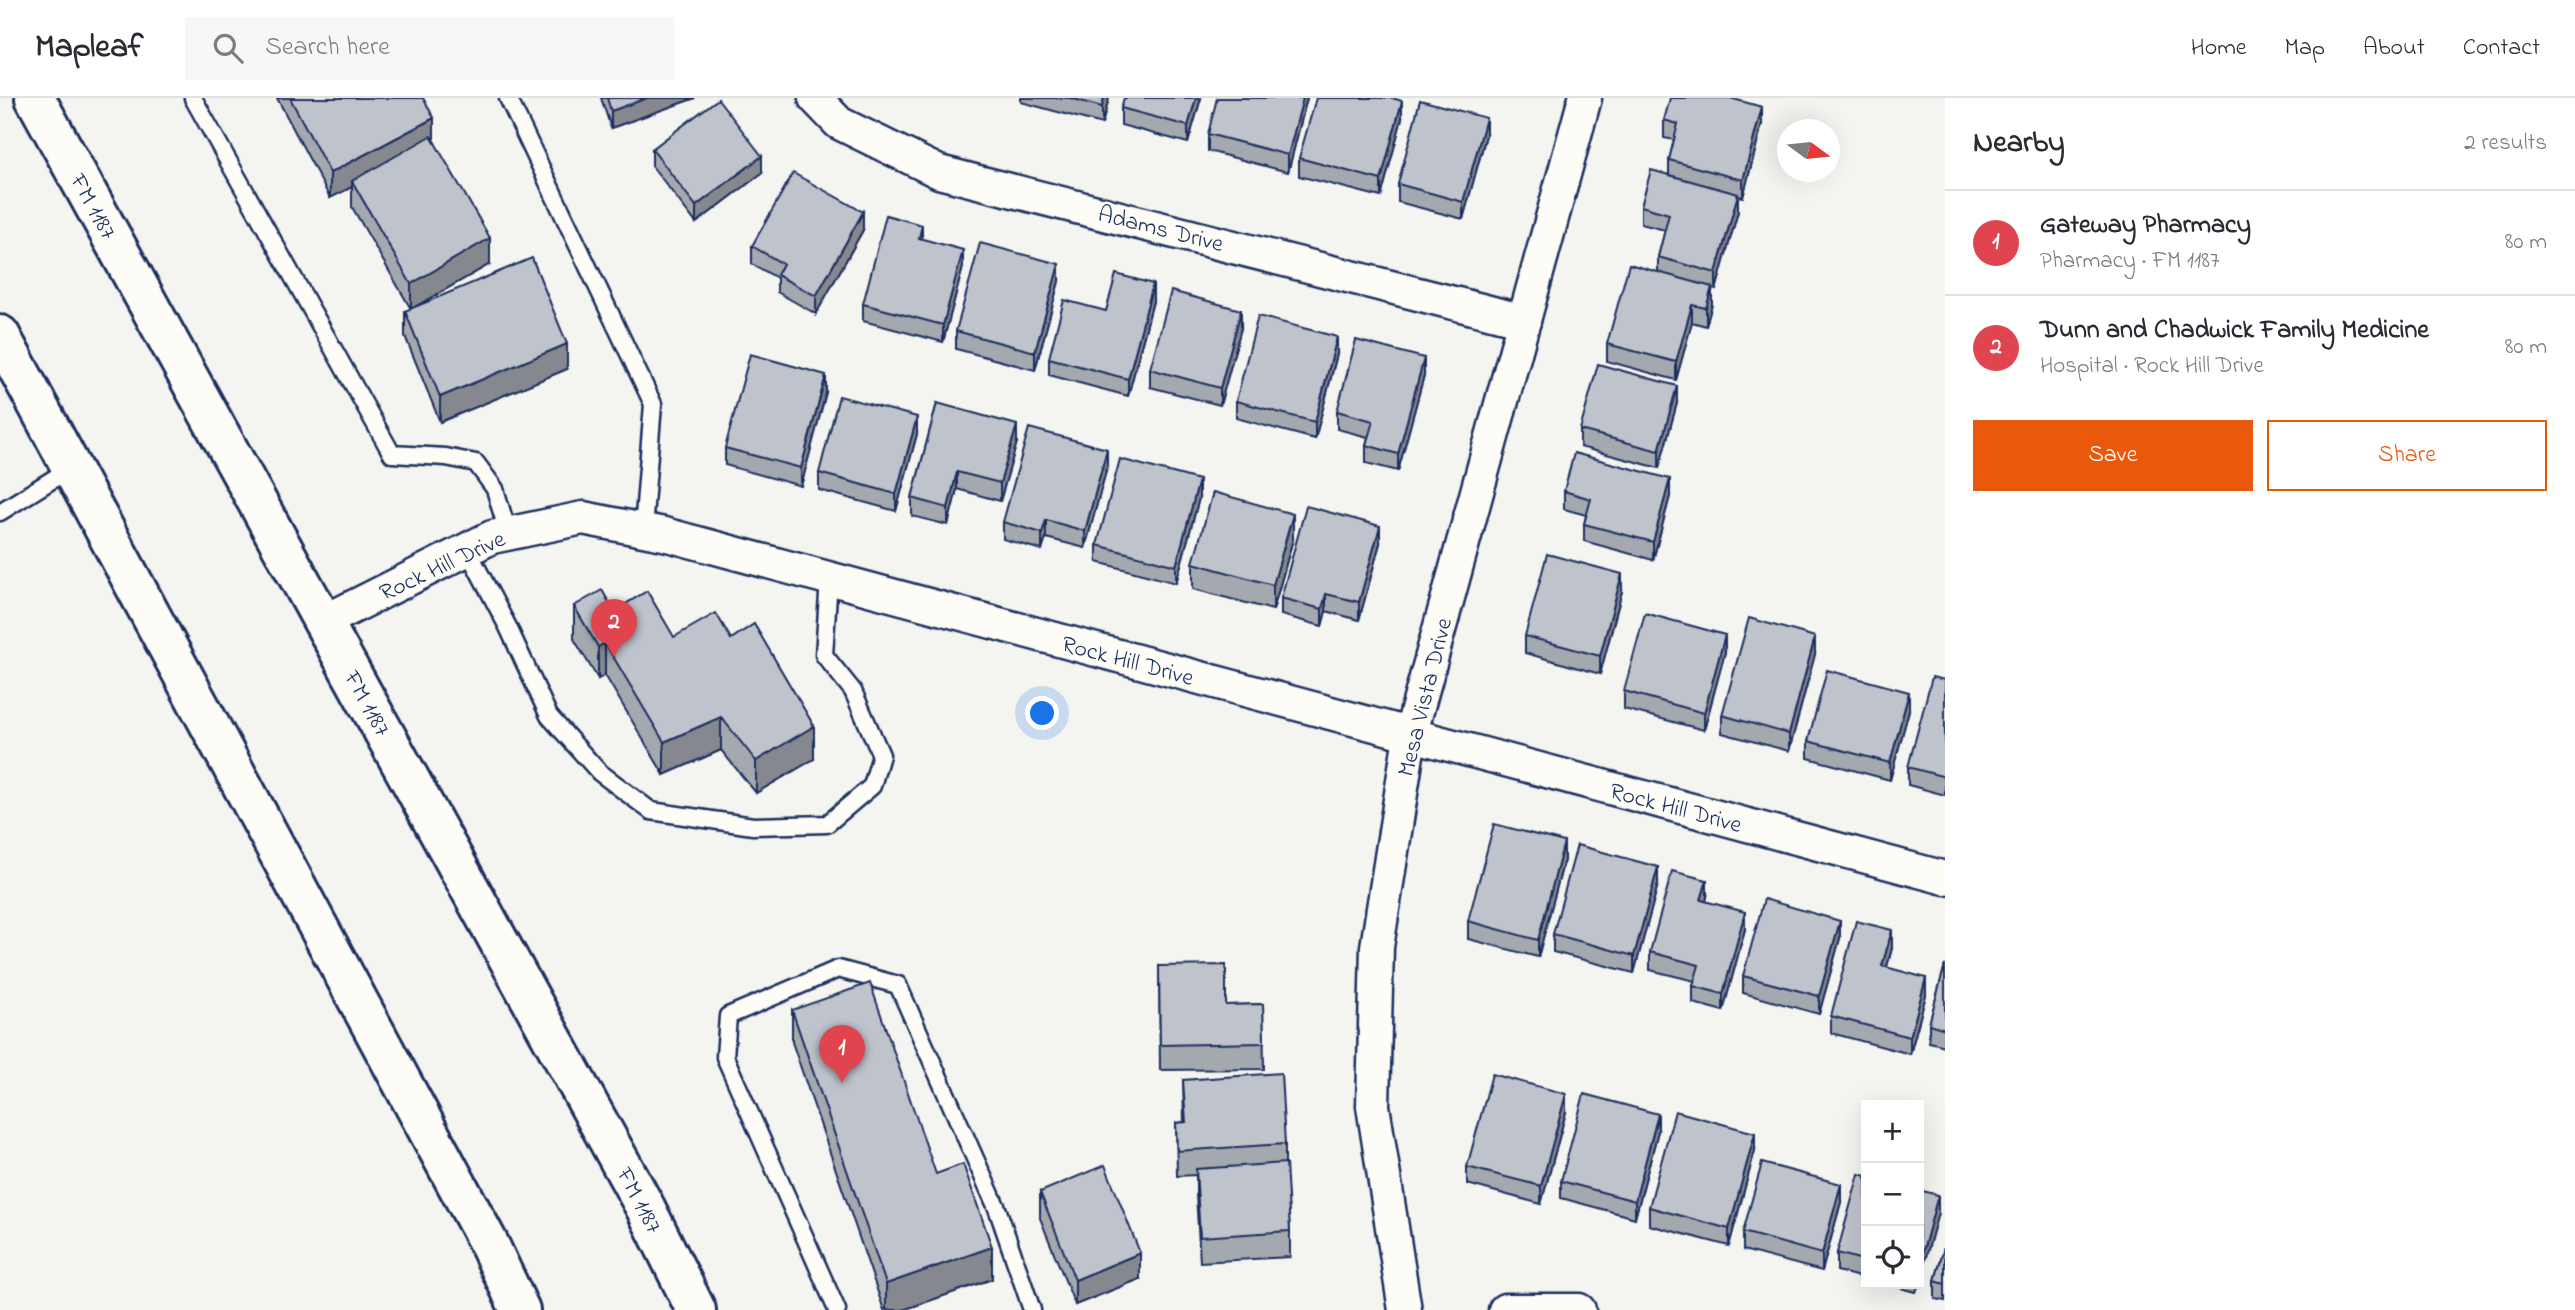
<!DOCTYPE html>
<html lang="en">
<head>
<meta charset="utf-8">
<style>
	:root { --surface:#fff; --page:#f7f7f7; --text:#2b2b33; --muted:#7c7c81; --line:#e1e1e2; --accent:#ea580c }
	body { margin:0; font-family:"Indie Flower",sans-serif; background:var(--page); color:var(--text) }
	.controls { position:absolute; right:21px; bottom:21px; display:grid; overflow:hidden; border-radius:0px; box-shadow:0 7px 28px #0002 }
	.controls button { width:63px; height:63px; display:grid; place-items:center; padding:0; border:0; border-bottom:2px solid var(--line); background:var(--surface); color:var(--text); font:35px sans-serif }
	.compass { position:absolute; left:1777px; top:21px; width:63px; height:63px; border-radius:50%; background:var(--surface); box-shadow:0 7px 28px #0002; rotate:105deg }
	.you { position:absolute; left:1043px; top:616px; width:24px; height:24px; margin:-18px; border:5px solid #fff; border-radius:50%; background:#1a73e8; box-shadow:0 0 0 10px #1a73e833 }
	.badge { display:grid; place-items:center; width:46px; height:46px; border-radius:50%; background:var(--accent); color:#fff; font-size:23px; font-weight:700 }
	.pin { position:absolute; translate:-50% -58px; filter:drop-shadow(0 2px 4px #0008) }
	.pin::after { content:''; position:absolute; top:37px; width:24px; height:21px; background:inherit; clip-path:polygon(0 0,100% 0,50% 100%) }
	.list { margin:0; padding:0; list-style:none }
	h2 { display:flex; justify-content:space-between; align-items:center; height:91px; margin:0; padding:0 28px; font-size:30px }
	h2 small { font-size:23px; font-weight:400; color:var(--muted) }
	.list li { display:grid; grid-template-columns:46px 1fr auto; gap:21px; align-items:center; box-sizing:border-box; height:105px; padding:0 28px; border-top:2px solid var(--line) }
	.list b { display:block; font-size:26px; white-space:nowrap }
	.list p { margin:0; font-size:23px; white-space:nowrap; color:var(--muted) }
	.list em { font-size:23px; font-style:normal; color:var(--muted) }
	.actions { display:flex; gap:14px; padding:21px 28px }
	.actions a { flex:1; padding:16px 0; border:2px solid var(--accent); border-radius:0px; text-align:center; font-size:24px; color:var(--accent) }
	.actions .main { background:var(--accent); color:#fff }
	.icon { flex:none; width:38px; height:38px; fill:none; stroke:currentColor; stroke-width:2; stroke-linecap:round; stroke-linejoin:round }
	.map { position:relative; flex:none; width:1945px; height:1212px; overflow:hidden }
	header { display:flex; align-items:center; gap:42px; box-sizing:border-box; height:98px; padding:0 35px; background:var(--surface); border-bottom:2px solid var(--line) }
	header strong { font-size:33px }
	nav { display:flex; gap:38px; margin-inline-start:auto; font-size:24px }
	.search { width:490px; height:63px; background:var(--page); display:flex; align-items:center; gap:18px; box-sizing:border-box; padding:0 24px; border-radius:0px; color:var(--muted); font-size:26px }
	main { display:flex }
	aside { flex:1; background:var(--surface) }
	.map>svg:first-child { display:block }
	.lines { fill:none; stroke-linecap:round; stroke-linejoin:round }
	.lane-casing { stroke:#1b2f5e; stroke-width:21 }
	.street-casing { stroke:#1b2f5e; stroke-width:37 }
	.secondary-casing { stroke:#1b2f5e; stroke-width:44 }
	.lane { stroke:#fdfcf7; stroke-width:16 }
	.street { stroke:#fdfcf7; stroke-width:32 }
	.secondary { stroke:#fdfcf7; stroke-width:38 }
	.wall { fill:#a4a8af; stroke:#1b2f5e; stroke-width:2 }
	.shaded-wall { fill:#86888f; stroke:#1b2f5e; stroke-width:2 }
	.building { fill:#bfc3cc; stroke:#1b2f5e; stroke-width:2 }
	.labels { text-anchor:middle; stroke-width:5; stroke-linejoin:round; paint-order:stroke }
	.street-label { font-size:24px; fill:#1b2f5e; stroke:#fdfcf7 }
</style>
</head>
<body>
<header>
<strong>Mapleaf</strong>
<div class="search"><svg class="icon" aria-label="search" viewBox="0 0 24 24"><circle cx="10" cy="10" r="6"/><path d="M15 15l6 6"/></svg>Search here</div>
<nav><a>Home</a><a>Map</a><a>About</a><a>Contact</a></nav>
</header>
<main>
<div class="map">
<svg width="1945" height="1212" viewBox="0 0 1945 1212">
	<rect width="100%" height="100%" fill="#f4f4f1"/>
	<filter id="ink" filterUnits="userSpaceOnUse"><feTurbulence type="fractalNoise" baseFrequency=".0143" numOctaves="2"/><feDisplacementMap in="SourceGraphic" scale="14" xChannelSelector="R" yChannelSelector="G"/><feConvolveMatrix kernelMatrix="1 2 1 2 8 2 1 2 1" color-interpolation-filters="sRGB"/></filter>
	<g filter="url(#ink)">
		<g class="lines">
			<defs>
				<g id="lane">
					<path d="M 193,0 L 392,356 L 446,359 L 476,365 L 495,391 L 508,435"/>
					<path d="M 508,0 L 653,306 L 643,432"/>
					<path d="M 0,414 L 71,370"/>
					<path d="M 467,451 L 508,529 L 549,618 L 599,674 L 651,713 L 753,728 L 827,726 L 872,688 L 881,657 L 853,593 L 824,557 L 829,481"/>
					<path d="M 837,1212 L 725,959 L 728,918 L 838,871 L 898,887 L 997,1110 L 1032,1212"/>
				</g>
				<g id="street">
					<path d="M 815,0 L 839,25 L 939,74 L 1524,223"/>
					<path d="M 323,524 L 492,439 L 583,420 L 664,436 L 1945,780"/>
					<path d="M 1405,1212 L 1373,1008 L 1377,849 L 1410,638 L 1585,0"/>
					<path d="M 1505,1212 L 1579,1212"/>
				</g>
				<g id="secondary">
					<path d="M 35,0 L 645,1109 L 696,1212"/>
					<path d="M 0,237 L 490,1148 L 520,1212"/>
				</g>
			</defs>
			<!-- lane casing -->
			<use href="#lane" class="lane-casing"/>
			<!-- street casing -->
			<use href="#street" class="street-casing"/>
			<!-- secondary casing -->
			<use href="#secondary" class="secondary-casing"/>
			<!-- lane -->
			<use href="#lane" class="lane"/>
			<!-- street -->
			<use href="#street" class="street"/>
			<!-- secondary -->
			<use href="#secondary" class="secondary"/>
		</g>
		<!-- wall -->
		<g class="wall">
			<path d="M 277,0 L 423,0 L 434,43 L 490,166 L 415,209 L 567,271 L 440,324 L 405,238 L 405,213 L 411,211 L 352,109 L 352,89 L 330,100 Z"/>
			<path d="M 601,0 L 695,0 L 611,30 Z"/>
			<path d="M 1021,0 L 1109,0 L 1102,26 L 1021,4 Z"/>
			<path d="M 1201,0 L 1188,45 L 1121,27 L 1121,10 Z"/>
			<path d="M 1307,0 L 1288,74 L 1208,53 L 1208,36 Z"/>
			<path d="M 1402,20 L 1381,99 L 1299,78 L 1299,60 Z"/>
			<path d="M 1664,22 L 1762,26 L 1743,99 L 1738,98 L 1738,113 L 1716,192 L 1712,191 L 1712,206 L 1706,228 L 1692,224 L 1676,282 L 1607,263 L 1607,246 L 1658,174 L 1658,159 L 1665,132 L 1641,126 L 1641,108 L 1669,77 L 1669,62 L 1674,42 L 1664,40 Z"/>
			<path d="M 1486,37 L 1463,121 L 1398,104 L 1398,86 Z"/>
			<path d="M 652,51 L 762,75 L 696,125 L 652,68 Z"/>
			<path d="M 863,132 L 816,216 L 777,194 L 777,180 L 752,166 L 752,148 Z"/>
			<path d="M 922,141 L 963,169 L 943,244 L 863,223 L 863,206 Z"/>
			<path d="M 1059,183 L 1035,272 L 956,251 L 956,233 Z"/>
			<path d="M 1153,203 L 1128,298 L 1049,277 L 1049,260 L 1106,213 Z"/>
			<path d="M 1241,230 L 1220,307 L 1150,289 L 1150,271 Z"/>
			<path d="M 1337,256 L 1315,341 L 1236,320 L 1236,303 Z"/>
			<path d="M 1424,277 L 1398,373 L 1366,365 L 1366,347 L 1368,339 L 1337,331 L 1337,313 Z"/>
			<path d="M 826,294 L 801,388 L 725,367 L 725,350 Z"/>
			<path d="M 937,305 L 1017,344 L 1000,403 L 957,391 L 948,427 L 912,418 L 912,400 Z"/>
			<path d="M 1677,305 L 1659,370 L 1580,349 L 1580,332 Z"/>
			<path d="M 917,336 L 896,413 L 819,392 L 819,375 Z"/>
			<path d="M 1107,369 L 1085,450 L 1046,440 L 1042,452 L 1003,441 L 1003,424 Z"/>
			<path d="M 1564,393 L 1670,398 L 1653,462 L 1584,443 L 1584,426 L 1586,417 L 1564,411 Z"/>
			<path d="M 1199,400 L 1176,485 L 1097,464 L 1097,447 Z"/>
			<path d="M 1293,441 L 1273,512 L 1193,491 L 1193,465 Z"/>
			<path d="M 1380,445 L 1359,522 L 1326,513 L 1322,528 L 1281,517 L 1281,500 Z"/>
			<path d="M 1622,493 L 1600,576 L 1525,555 L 1525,538 Z"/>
			<path d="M 574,508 L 614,513 L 674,539 L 731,541 L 814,661 L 756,695 L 721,652 L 664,677 L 605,577 L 598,581 L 574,541 Z"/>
			<path d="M 1725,554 L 1704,632 L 1624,611 L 1624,593 Z"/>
			<path d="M 1815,556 L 1789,653 L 1722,635 L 1722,617 Z"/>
			<path d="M 1945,582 L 1945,697 L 1908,687 L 1908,669 Z"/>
			<path d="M 1909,612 L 1890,682 L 1808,660 L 1808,643 Z"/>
			<path d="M 1564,762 L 1538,859 L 1468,841 L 1468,823 Z"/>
			<path d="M 1658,786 L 1634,875 L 1553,854 L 1553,836 Z"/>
			<path d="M 1707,799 L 1706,803 L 1745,831 L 1723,913 L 1693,905 L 1693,888 L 1695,883 L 1650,872 L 1650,854 Z"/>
			<path d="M 1840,840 L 1819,916 L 1743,895 L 1743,878 Z"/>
			<path d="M 1892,850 L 1887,869 L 1926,897 L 1910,956 L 1831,935 L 1831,918 Z"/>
			<path d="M 1945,867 L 1945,948 L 1929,944 L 1929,926 Z"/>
			<path d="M 1159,868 L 1226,907 L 1263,906 L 1264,971 L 1160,972 Z"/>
			<path d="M 792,912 L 936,1076 L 992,1181 L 903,1212 L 884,1212 L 792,944 Z"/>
			<path d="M 1183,982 L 1285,1046 L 1285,1065 L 1290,1133 L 1290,1159 L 1200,1164 L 1196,1096 L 1196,1077 L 1177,1078 L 1176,1025 L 1184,1024 Z"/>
			<path d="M 1566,1014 L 1541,1106 L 1467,1086 L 1467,1069 Z"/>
			<path d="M 1658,1033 L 1635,1120 L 1561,1100 L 1561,1083 Z"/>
			<path d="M 1755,1052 L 1729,1148 L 1649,1127 L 1649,1109 Z"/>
			<path d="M 1866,1078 L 1866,1181 L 1837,1173 L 1837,1155 Z"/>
			<path d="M 1040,1094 L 1140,1181 L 1075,1207 L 1040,1120 Z"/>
			<path d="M 1841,1104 L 1822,1173 L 1743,1152 L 1743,1134 Z"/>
			<path d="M 1945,1146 L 1945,1203 L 1935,1201 L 1935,1183 Z"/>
			<path d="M 1886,1186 L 1919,1186 L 1916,1194 Z"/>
		</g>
		<!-- shaded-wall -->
		<g class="shaded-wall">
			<path d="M 647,0 L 695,0 L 611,30 L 611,13 Z"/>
			<path d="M 1104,0 L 1109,0 L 1102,26 L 1102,9 Z"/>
			<path d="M 1196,0 L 1201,0 L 1188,45 L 1188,28 Z"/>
			<path d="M 1303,0 L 1307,0 L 1288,74 L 1288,57 Z"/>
			<path d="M 1402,3 L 1402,20 L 1381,99 L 1381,82 Z"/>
			<path d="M 1762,9 L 1762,26 L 1743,99 L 1743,82 Z"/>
			<path d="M 434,20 L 434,45 L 352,83 L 352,89 L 330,100 L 330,75 Z"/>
			<path d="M 1486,20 L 1486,37 L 1463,121 L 1463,104 Z"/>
			<path d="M 762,58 L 762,75 L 696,125 L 696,108 Z"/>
			<path d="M 1738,96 L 1738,113 L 1716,192 L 1716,175 Z"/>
			<path d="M 863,114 L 863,132 L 816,216 L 816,198 Z"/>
			<path d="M 922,127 L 922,144 L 919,140 Z"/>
			<path d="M 490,140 L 490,166 L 411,211 L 411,186 Z"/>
			<path d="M 963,152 L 963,169 L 943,244 L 943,227 Z"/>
			<path d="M 1059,166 L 1059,183 L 1035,272 L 1035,254 Z"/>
			<path d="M 1153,186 L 1153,203 L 1128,298 L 1128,281 Z"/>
			<path d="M 1712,189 L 1712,206 L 1706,228 L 1706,210 Z"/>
			<path d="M 1692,207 L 1692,224 L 1676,282 L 1676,264 Z"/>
			<path d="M 1241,212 L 1241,230 L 1220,307 L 1220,290 Z"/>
			<path d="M 1337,239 L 1337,256 L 1315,341 L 1315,324 Z"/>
			<path d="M 567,246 L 567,271 L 440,324 L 440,299 Z"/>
			<path d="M 1424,260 L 1424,277 L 1398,373 L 1398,356 Z"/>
			<path d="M 826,277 L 826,294 L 801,388 L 801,370 Z"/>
			<path d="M 1677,288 L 1677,305 L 1659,370 L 1659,353 Z"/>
			<path d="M 917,319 L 917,336 L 896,413 L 896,396 Z"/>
			<path d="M 1017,327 L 1017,344 L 1000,403 L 1000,385 Z"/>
			<path d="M 1107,351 L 1107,369 L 1085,450 L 1085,433 Z"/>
			<path d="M 957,374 L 957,391 L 948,427 L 948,410 Z"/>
			<path d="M 1670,381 L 1670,398 L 1653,462 L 1653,444 Z"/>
			<path d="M 1199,382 L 1199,400 L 1176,485 L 1176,468 Z"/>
			<path d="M 1293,416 L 1293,441 L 1273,512 L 1273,487 Z"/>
			<path d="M 1046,422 L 1046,440 L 1042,452 L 1042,435 Z"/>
			<path d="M 1380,428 L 1380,445 L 1359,522 L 1359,504 Z"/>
			<path d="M 1622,476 L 1622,493 L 1600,576 L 1600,558 Z"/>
			<path d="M 1326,496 L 1326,513 L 1322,528 L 1322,511 Z"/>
			<path d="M 1725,537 L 1725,554 L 1704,632 L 1704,615 Z"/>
			<path d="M 1815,539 L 1815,556 L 1789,653 L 1789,636 Z"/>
			<path d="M 605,545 L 605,577 L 598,581 L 598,549 Z"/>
			<path d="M 1909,594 L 1909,612 L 1890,682 L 1890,665 Z"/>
			<path d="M 721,619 L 721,652 L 664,677 L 664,644 Z"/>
			<path d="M 814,628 L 814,661 L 756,695 L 756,663 Z"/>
			<path d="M 1564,744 L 1564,762 L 1538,859 L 1538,842 Z"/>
			<path d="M 1658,769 L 1658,786 L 1634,875 L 1634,858 Z"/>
			<path d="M 1707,782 L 1707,799 L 1701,820 L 1701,802 Z"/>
			<path d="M 1745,814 L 1745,831 L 1723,913 L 1723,896 Z"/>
			<path d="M 1840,823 L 1840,840 L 1819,916 L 1819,898 Z"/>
			<path d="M 1892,832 L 1892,850 L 1882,886 L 1882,868 Z"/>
			<path d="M 1926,880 L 1926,897 L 1910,956 L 1910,939 Z"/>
			<path d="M 1566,996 L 1566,1014 L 1541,1106 L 1541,1088 Z"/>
			<path d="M 1658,1016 L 1658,1033 L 1635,1120 L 1635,1103 Z"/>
			<path d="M 1755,1035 L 1755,1052 L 1729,1148 L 1729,1131 Z"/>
			<path d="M 1841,1086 L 1841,1104 L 1822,1173 L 1822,1156 Z"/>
			<path d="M 1938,1097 L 1938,1115 L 1919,1185 L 1919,1168 Z"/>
			<path d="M 992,1149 L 992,1181 L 903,1212 L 886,1212 L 886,1186 Z"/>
			<path d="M 1140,1155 L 1140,1181 L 1075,1207 L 1075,1182 Z"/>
		</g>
		<!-- building -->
		<g class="building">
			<path d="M 290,0 L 423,0 L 434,20 L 330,75 Z"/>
			<path d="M 607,0 L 647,0 L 611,13 Z"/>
			<path d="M 1070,0 L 1104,0 L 1102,9 Z"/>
			<path d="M 1124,0 L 1196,0 L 1188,28 L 1121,10 Z"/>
			<path d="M 1217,0 L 1303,0 L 1288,57 L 1208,36 Z"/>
			<path d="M 1316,0 L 1392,0 L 1402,3 L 1381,82 L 1299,60 Z"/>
			<path d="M 1670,0 L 1730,0 L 1762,9 L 1743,82 L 1669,62 L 1678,26 L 1664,22 Z"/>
			<path d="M 718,1 L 762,58 L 696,108 L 652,51 Z"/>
			<path d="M 1420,2 L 1486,20 L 1463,104 L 1398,86 Z"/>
			<path d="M 431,38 L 490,140 L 411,186 L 352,83 Z"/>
			<path d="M 1651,72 L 1738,96 L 1716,175 L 1658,159 L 1669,116 L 1641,108 Z"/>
			<path d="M 793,75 L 863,114 L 816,198 L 777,177 L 783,166 L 752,148 Z"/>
			<path d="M 886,117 L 922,127 L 919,140 L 963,152 L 943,227 L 863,206 Z"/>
			<path d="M 980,145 L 1059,166 L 1035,254 L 956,233 Z"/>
			<path d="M 532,160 L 567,246 L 440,299 L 405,213 Z"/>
			<path d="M 1629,166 L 1712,189 L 1706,210 L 1692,207 L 1676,264 L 1607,246 Z"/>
			<path d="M 1116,176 L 1153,186 L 1128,281 L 1049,260 L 1064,202 L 1106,213 Z"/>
			<path d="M 1171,193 L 1241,212 L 1220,290 L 1150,271 Z"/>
			<path d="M 1258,218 L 1337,239 L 1315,324 L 1236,303 Z"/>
			<path d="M 1356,242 L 1424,260 L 1398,356 L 1366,347 L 1373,323 L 1337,313 Z"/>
			<path d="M 750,256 L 826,277 L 801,370 L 725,350 Z"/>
			<path d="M 1598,266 L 1677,288 L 1659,353 L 1580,332 Z"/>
			<path d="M 839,298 L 917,319 L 896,396 L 819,375 Z"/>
			<path d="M 937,305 L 1017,327 L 1000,385 L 957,374 L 948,410 L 912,400 Z"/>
			<path d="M 1029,330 L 1107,351 L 1085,433 L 1046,422 L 1042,435 L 1003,424 Z"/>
			<path d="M 1574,355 L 1670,381 L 1653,444 L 1584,426 L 1591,401 L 1564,393 Z"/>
			<path d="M 1120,361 L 1199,382 L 1176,468 L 1097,447 Z"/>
			<path d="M 1213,394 L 1293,416 L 1273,487 L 1193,465 Z"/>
			<path d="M 1306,408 L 1380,428 L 1359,504 L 1326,496 L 1322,511 L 1281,500 Z"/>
			<path d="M 1547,456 L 1622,476 L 1600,558 L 1525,538 Z"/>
			<path d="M 602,492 L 614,513 L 647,493 L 674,539 L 716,515 L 731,541 L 754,526 L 814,628 L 756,663 L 721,619 L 664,644 L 605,545 L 598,549 L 574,508 Z"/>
			<path d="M 1645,515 L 1725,537 L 1704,615 L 1624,593 Z"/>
			<path d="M 1749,520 L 1815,539 L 1789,636 L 1722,617 Z"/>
			<path d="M 1827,572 L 1909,594 L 1890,665 L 1808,643 Z"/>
			<path d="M 1932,579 L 1945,582 L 1945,679 L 1908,669 Z"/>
			<path d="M 1494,726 L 1564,744 L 1538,842 L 1468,823 Z"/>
			<path d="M 1577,747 L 1658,769 L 1634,858 L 1553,836 Z"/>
			<path d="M 1672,773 L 1707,782 L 1701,802 L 1745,814 L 1723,896 L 1693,888 L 1699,867 L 1650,854 Z"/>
			<path d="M 1764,801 L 1840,823 L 1819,898 L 1743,878 Z"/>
			<path d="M 1856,823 L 1892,832 L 1882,868 L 1926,880 L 1910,939 L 1831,918 Z"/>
			<path d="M 1226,867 L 1226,907 L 1263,906 L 1264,945 L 1160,947 L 1159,868 Z"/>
			<path d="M 1945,867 L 1945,931 L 1929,926 Z"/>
			<path d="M 870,885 L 936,1076 L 963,1066 L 992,1149 L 886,1186 L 792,912 Z"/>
			<path d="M 1281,975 L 1285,1046 L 1177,1053 L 1176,1025 L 1186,1024 L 1183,982 Z"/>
			<path d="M 1492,976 L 1566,996 L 1541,1088 L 1467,1069 Z"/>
			<path d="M 1584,996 L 1658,1016 L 1635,1103 L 1561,1083 Z"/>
			<path d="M 1675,1013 L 1755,1035 L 1729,1131 L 1649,1109 Z"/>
			<path d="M 1286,1065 L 1290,1133 L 1200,1139 L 1196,1071 Z"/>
			<path d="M 1762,1065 L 1841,1086 L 1822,1156 L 1743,1134 Z"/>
			<path d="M 1105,1067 L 1140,1155 L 1075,1182 L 1040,1094 Z"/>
			<path d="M 1859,1076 L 1866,1078 L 1866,1163 L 1837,1155 Z"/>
			<path d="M 1919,1092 L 1938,1097 L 1919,1168 Z"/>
			<path d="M 1945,1146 L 1945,1186 L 1935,1183 Z"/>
		</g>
	</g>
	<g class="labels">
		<!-- street labels -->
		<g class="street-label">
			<text transform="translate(94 108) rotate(61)" y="8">FM 1187</text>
			<text transform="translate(1161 130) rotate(14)" y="8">Adams Drive</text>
			<text transform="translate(442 467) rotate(-25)" y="8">Rock Hill Drive</text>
			<text transform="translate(1128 562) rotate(15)" y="8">Rock Hill Drive</text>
			<text transform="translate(1424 599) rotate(-76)" y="8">Mesa Vista Drive</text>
			<text transform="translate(368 605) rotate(61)" y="8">FM 1187</text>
			<text transform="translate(1676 709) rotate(15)" y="8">Rock Hill Drive</text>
			<text transform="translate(640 1102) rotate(62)" y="8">FM 1187</text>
		</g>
	</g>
</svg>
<div class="controls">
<button>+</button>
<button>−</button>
<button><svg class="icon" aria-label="locate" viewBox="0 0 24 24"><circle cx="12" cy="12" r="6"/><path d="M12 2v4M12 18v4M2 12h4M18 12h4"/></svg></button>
</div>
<svg class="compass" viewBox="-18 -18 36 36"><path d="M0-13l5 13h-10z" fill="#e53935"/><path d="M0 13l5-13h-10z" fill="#7c7c81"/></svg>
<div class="you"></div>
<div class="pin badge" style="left:842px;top:985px;background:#e0444e">1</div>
<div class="pin badge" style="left:614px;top:559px;background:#e0444e">2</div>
</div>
<aside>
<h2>Nearby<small>2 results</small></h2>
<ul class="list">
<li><span class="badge" style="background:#e0444e">1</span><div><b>Gateway Pharmacy</b><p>Pharmacy · FM 1187</p></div><em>80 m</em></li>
<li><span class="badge" style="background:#e0444e">2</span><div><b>Dunn and Chadwick Family Medicine</b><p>Hospital · Rock Hill Drive</p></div><em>80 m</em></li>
</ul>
<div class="actions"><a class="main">Save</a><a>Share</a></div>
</aside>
</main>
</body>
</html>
